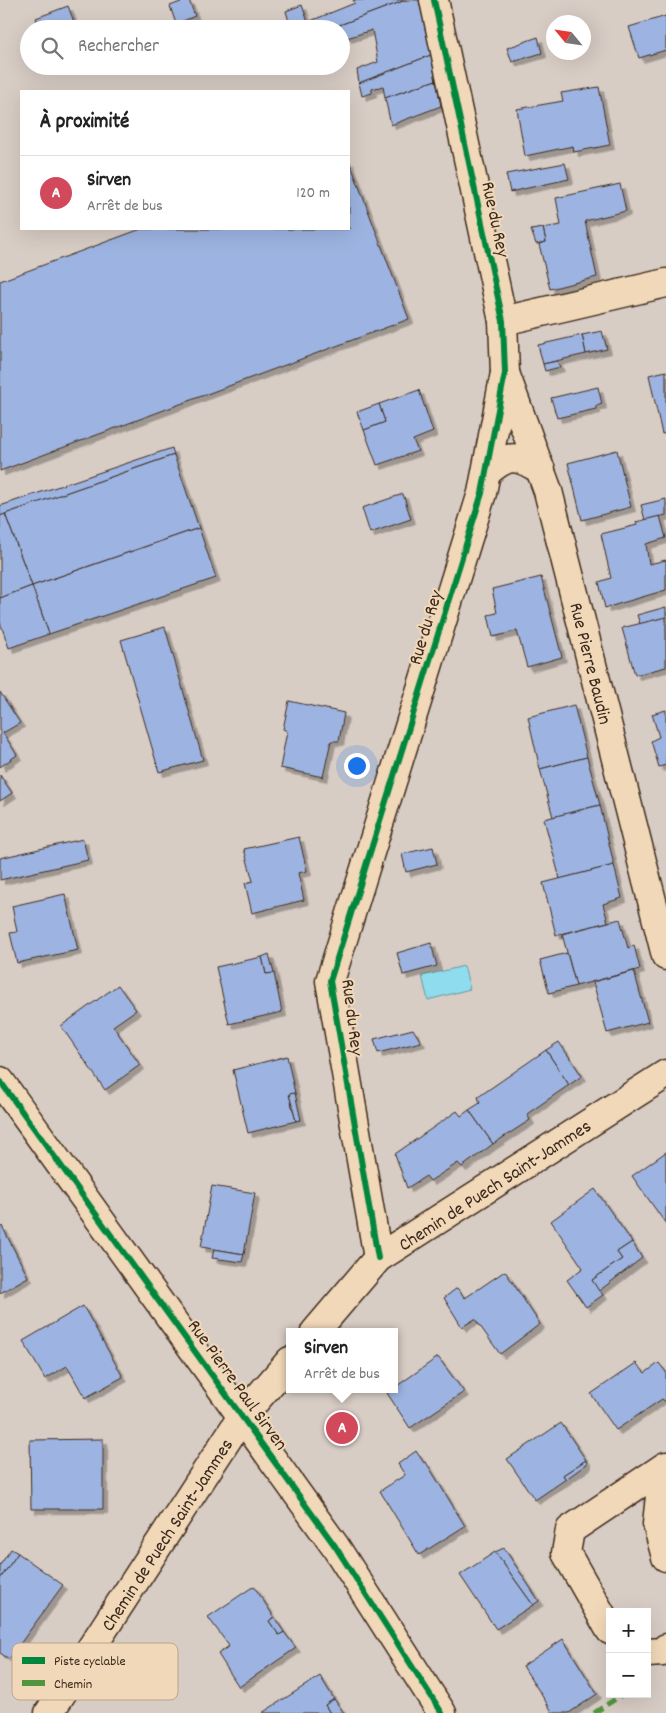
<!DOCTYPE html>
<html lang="fr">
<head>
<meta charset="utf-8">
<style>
	:root { --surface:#fff; --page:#f2f2f2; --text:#222; --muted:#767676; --line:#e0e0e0; --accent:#d1495b }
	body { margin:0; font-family:Dekko,sans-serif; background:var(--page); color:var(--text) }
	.controls { position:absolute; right:15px; bottom:15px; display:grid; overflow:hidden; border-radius:0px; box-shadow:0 5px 20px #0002 }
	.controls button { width:45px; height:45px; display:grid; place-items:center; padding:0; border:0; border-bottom:1px solid var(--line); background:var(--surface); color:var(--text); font:25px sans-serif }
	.compass { position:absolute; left:546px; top:15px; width:45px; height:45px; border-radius:50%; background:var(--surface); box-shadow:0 5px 20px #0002; rotate:299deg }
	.you { position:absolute; left:356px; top:765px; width:18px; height:18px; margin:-12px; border:4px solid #fff; border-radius:50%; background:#1a73e8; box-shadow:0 0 0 8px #1a73e833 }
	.badge { display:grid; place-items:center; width:32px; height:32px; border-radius:50%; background:var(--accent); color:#fff; font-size:16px; font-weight:700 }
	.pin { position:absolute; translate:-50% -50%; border:2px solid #fff; box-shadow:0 1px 5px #0006 }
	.popup { position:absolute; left:286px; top:1328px; width:112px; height:65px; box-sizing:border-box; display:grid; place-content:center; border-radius:0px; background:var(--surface); filter:drop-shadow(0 1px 4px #0005); font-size:16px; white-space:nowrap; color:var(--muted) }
	.popup b { font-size:19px; color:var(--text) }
	.popup::after { content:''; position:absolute; left:50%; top:100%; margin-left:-10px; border:10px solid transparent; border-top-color:var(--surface) }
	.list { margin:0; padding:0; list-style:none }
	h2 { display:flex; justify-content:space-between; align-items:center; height:65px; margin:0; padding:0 20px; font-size:21px }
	h2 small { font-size:16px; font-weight:400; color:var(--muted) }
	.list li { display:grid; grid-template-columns:32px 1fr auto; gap:15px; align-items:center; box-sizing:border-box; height:75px; padding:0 20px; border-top:1px solid var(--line) }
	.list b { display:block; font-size:19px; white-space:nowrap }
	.list p { margin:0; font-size:16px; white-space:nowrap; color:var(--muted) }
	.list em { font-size:16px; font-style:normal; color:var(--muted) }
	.icon { flex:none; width:28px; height:28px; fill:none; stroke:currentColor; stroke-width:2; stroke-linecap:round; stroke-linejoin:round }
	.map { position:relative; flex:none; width:666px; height:1713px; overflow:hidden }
	.search { position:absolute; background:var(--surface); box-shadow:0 5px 20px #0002; left:20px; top:20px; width:330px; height:55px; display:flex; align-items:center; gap:12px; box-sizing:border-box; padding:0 18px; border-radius:28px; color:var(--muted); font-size:19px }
	.panel { position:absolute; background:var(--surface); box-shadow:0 5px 20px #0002; left:20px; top:90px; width:330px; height:140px; border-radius:0px }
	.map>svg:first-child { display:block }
	.water { fill:#8fdcee; stroke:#6d959b }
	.building { fill:#9db4e2; stroke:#3b2a1e; filter:url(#shadow) }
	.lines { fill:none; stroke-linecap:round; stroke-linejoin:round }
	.street-casing { stroke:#3b2a1e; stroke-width:31 }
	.street { stroke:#f1d8b8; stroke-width:28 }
	.quiet { stroke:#51953d; stroke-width:5; stroke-dasharray:10 5; stroke-linecap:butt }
	.cycleway-casing { stroke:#f1d8b8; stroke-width:9 }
	.cycleway { stroke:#00873e; stroke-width:6 }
	.labels { text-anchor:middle; stroke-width:4; stroke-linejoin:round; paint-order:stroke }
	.street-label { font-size:19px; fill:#3b2a1e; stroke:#f1d8b8 }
	.key { fill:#f1d8b8; stroke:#baa48a; stroke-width:1 }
	.key-label { font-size:14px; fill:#3b2a1e }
</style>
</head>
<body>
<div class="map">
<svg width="666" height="1713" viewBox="0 0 666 1713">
	<defs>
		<filter id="shadow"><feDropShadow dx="4.5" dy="4.5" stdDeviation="0" flood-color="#0004"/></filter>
	</defs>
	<rect width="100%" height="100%" fill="#d8cdc5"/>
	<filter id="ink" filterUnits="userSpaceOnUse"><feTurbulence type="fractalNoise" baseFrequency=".02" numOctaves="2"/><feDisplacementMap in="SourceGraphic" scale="10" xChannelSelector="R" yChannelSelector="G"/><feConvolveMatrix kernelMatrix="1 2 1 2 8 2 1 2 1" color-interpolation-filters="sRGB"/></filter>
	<g filter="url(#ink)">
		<!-- water -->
		<path class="water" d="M 464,966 L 470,989 L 428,1000 L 422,976 Z"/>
		<!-- building -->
		<g class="building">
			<path d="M 186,0 L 189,0 L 195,16 L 176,24 L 170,6 Z"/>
			<path d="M 353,0 L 406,0 L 329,29 L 291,29 L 286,11 L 302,5 L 308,22 L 355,3 Z"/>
			<path d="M 406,0 L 420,0 L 431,55 L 359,83 L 357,70 L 378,62 L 372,30 L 347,38 L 346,35 L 341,37 L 341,29 L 329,29 Z"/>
			<path d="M 68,6 L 76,27 L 40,29 L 36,18 Z"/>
			<path d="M 666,16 L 666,50 L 639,58 L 629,27 Z"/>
			<path d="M 209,21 L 212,29 L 186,29 Z"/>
			<path d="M 538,37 L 542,53 L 512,62 L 507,48 Z"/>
			<path d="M 431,55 L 436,80 L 385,98 L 383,86 L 372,89 L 372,93 L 362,96 L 359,83 Z"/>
			<path d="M 436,80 L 441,106 L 391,125 L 385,98 Z"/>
			<path d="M 599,87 L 610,145 L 574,152 L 573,146 L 525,156 L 517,109 L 563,101 L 561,93 Z"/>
			<path d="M 349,160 L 409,319 L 0,471 L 0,281 L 141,229 L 349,229 Z"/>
			<path d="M 565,163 L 569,179 L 510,192 L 506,174 Z"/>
			<path d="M 620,184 L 626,211 L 585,221 L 597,277 L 550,289 L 539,244 L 546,242 L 543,228 L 561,225 L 556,198 Z"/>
			<path d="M 543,228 L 546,242 L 536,244 L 531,230 Z"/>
			<path d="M 602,331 L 607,349 L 586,354 L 582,335 Z"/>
			<path d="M 582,335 L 586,354 L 543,364 L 538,345 Z"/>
			<path d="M 557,361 L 560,367 L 545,371 L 543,364 Z"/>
			<path d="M 666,371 L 666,433 L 662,434 L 649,375 Z"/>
			<path d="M 598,387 L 602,404 L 596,406 L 596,409 L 557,418 L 551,398 Z"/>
			<path d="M 419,390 L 433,432 L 413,440 L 418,451 L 377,465 L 364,430 L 385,422 L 379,404 Z"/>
			<path d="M 379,404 L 385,422 L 364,430 L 357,412 Z"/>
			<path d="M 172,448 L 174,455 L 0,516 L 0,506 Z"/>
			<path d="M 617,450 L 631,507 L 582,520 L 568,463 Z"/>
			<path d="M 174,455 L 199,528 L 32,586 L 5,514 Z"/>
			<path d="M 403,494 L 411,519 L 370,533 L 362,508 Z"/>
			<path d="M 666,499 L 666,515 L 645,520 L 641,505 Z"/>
			<path d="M 5,514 L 32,586 L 0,598 L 0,516 Z"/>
			<path d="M 660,516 L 666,538 L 646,544 L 649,564 L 666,560 L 666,590 L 605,608 L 599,582 L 611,578 L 601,534 L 637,525 L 636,522 Z"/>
			<path d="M 199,528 L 216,578 L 49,634 L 32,586 Z"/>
			<path d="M 541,577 L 562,657 L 527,667 L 517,631 L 493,637 L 488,615 L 497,613 L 492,589 Z"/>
			<path d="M 32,586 L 49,634 L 9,648 L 0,622 L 0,598 Z"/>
			<path d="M 666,607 L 666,617 L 640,624 L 637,615 Z"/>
			<path d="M 666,617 L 666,667 L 635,675 L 622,628 Z"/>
			<path d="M 165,627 L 203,760 L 159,772 L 121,640 Z"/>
			<path d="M 0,692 L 20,723 L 3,733 L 17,755 L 0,767 Z"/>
			<path d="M 289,701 L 344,713 L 339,741 L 331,741 L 323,777 L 280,768 L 287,731 L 283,729 Z"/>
			<path d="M 574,705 L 587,757 L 540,769 L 528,717 Z"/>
			<path d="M 666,710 L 666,765 L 659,767 L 651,741 L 659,737 L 652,714 Z"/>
			<path d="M 587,757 L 600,805 L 553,817 L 540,769 Z"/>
			<path d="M 0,775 L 12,793 L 0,801 Z"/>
			<path d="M 600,805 L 614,865 L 560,879 L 544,819 Z"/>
			<path d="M 299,837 L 307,871 L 298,873 L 304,900 L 252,913 L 245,883 L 253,881 L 244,849 Z"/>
			<path d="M 83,839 L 88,860 L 0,880 L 0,858 Z"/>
			<path d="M 433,847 L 437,864 L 406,872 L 402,854 Z"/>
			<path d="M 614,865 L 622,898 L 603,904 L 608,922 L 556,935 L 543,883 Z"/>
			<path d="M 65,894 L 78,950 L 17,963 L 10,933 L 17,932 L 12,906 Z"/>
			<path d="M 620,919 L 628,948 L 634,945 L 640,969 L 576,986 L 562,934 Z"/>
			<path d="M 431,943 L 437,966 L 403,975 L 397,953 Z"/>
			<path d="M 567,953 L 576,986 L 549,993 L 540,960 Z"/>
			<path d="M 269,954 L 274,973 L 266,974 L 262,957 Z"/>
			<path d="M 262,957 L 266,974 L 274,973 L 282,1012 L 229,1024 L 216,967 Z"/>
			<path d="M 634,971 L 648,1022 L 607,1033 L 593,982 Z"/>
			<path d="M 118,985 L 136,1010 L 113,1026 L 140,1065 L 105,1090 L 61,1026 Z"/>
			<path d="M 413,1029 L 421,1042 L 378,1053 L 374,1039 Z"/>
			<path d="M 559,1042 L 582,1076 L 569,1085 L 546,1050 Z"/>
			<path d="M 546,1050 L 569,1085 L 527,1114 L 530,1120 L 493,1144 L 469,1110 L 480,1103 L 478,1097 Z"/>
			<path d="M 287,1056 L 295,1093 L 289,1094 L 296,1121 L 248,1133 L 233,1070 Z"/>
			<path d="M 295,1093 L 301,1120 L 296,1121 L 289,1094 Z"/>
			<path d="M 469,1110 L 493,1144 L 462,1167 L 458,1163 L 430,1181 L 426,1176 L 407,1188 L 395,1154 L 457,1111 L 461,1116 Z"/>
			<path d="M 666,1152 L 666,1224 L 632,1176 Z"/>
			<path d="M 212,1186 L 255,1193 L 244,1254 L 201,1247 Z"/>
			<path d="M 595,1189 L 632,1242 L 617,1252 L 622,1259 L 592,1280 L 603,1295 L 586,1307 L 567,1280 L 583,1268 L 551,1221 Z"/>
			<path d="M 2,1226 L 28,1277 L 0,1293 L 0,1228 Z"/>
			<path d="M 632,1242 L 642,1258 L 599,1291 L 592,1280 L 622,1259 L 617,1252 Z"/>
			<path d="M 214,1249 L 244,1254 L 242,1262 L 212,1258 Z"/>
			<path d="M 505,1271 L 540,1324 L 500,1354 L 475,1319 L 462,1327 L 444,1298 L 457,1288 L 465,1298 Z"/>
			<path d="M 83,1306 L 123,1377 L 85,1398 L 67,1366 L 45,1379 L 23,1341 Z"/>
			<path d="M 438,1357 L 464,1392 L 410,1428 L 387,1393 Z"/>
			<path d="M 636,1363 L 645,1373 L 659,1363 L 666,1372 L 666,1402 L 662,1399 L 616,1430 L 591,1394 Z"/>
			<path d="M 561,1423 L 586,1460 L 563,1475 L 566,1479 L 535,1500 L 507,1459 Z"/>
			<path d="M 103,1439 L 103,1509 L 31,1509 L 30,1440 Z"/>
			<path d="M 416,1451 L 424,1463 L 426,1462 L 465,1526 L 419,1555 L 380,1491 L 405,1475 L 398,1464 Z"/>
			<path d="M 586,1460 L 587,1464 L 566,1479 L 563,1475 Z"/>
			<path d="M 504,1548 L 539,1601 L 533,1605 L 495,1552 Z"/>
			<path d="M 11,1549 L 18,1553 L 0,1579 L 0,1565 Z"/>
			<path d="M 495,1552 L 533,1605 L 496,1629 L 460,1575 Z"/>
			<path d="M 18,1553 L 63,1585 L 9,1659 L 0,1653 L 0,1579 Z"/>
			<path d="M 254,1586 L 274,1617 L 269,1621 L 279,1635 L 284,1632 L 296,1648 L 239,1687 L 218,1654 L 229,1646 L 208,1617 Z"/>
			<path d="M 274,1617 L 284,1632 L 279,1635 L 269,1621 Z"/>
			<path d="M 563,1639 L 597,1694 L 569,1713 L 553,1713 L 523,1666 Z"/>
			<path d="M 320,1676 L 334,1699 L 325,1705 L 330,1713 L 262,1713 Z"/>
			<path d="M 334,1699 L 344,1713 L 330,1713 L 325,1705 Z"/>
		</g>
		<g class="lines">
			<defs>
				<g id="street">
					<path d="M 503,321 L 666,283"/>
					<path d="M 505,373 L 548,491 L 666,956"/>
					<path d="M 487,472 C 509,453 517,455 541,470"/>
					<path d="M 0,1081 L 335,1546 L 442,1713"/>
					<path d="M 378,1258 L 330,981 L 482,493 L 505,373 L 503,321 L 434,0"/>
					<path d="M 315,1332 L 378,1258 L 666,1074"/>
					<path d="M 663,1468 L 657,1524 L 666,1557"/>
					<path d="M 610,1630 L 566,1553 L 570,1530 L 666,1466"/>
					<path d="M 647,1653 L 663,1652 L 666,1648"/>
					<path d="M 49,1713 L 243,1415 L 290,1361"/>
				</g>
			</defs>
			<!-- street casing -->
			<use href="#street" class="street-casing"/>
			<!-- street -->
			<use href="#street" class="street"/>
			<!-- quiet -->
			<path class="quiet" d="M 594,1713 L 623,1694"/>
			<defs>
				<g id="cycleway">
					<path d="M 0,1081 L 335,1546 L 442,1713"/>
					<path d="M 378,1258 L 330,981 L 482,493 L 505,373 L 503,321 L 434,0"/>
				</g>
			</defs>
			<!-- cycleway casing -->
			<use href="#cycleway" class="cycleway-casing"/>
			<!-- cycleway -->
			<use href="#cycleway" class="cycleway"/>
		</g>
	</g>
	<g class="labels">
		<!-- street labels -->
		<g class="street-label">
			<text transform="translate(497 219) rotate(78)" y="7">Rue du Rey</text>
			<text transform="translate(424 627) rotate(-73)" y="7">Rue du Rey</text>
			<text transform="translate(592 663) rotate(76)" y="7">Rue Pierre Baudin</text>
			<text transform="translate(354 1017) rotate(83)" y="7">Rue du Rey</text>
			<text transform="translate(494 1184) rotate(-33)" y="7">Chemin de Puech Saint-Jammes</text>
			<text transform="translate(239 1384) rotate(54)" y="7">Rue Pierre Paul Sirven</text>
			<text transform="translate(166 1534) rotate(-57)" y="7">Chemin de Puech Saint-Jammes</text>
		</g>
	</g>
	<!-- legend -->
	<rect x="12" y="1643" width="166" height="57" rx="8" class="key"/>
	<rect x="22" y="1657" width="23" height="7" fill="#00873e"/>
	<rect x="22" y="1680" width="23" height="6" fill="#51953d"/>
	<g class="key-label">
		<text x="54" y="1665">Piste cyclable</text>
		<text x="54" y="1688">Chemin</text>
	</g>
</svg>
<div class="controls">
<button>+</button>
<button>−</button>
</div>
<svg class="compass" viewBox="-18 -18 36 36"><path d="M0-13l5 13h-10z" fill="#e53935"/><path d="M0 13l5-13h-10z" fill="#767676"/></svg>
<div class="you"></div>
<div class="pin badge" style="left:342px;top:1428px">A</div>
<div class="popup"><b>Sirven</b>Arrêt de bus</div>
<div class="search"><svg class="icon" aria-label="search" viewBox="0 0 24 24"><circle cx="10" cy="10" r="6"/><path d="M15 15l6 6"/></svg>Rechercher</div>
<section class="panel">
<h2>À proximité<small></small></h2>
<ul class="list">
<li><span class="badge">A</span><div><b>Sirven</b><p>Arrêt de bus</p></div><em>120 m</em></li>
</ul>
</section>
</div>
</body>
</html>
